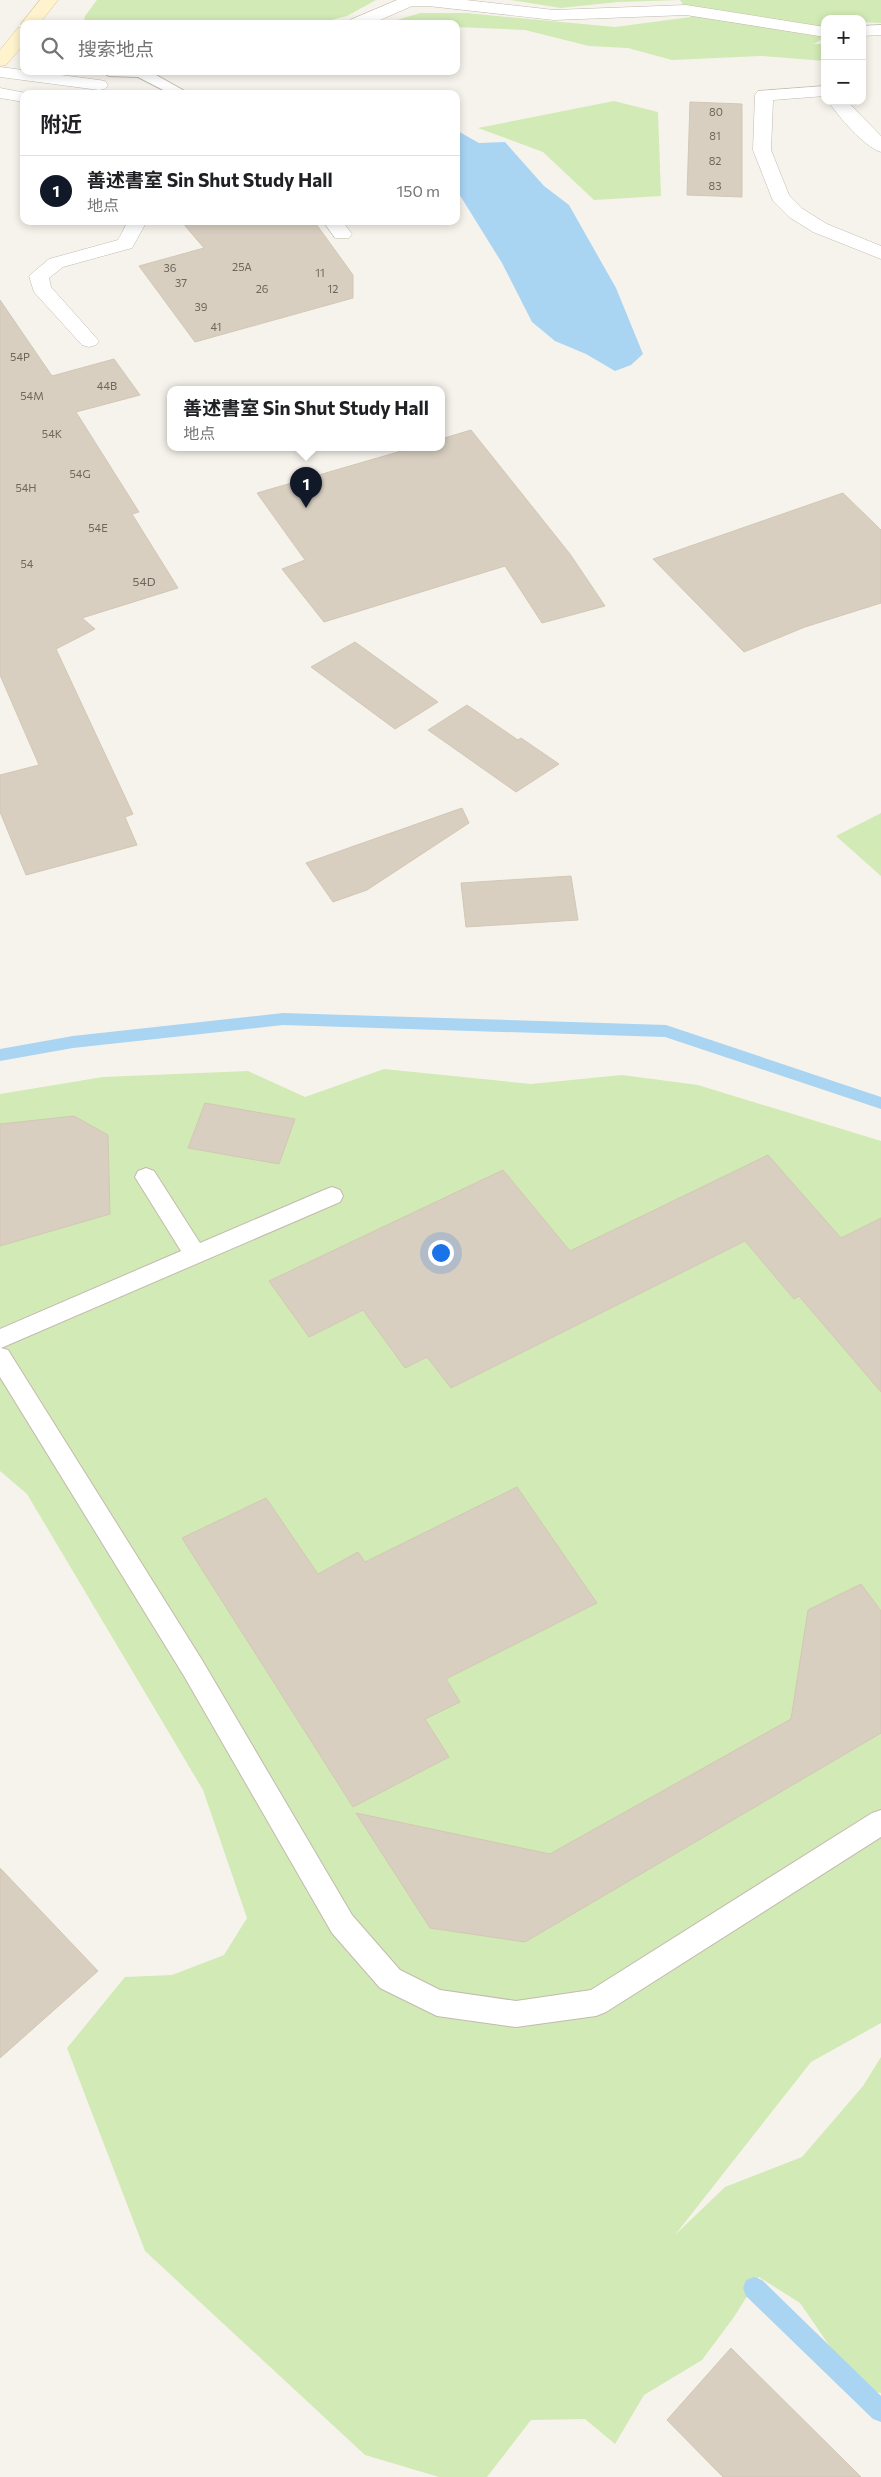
<!DOCTYPE html>
<html lang="zh">
<head>
<meta charset="utf-8">
<style>
	:root { --surface:#fff; --page:#f2f2f2; --text:#202124; --muted:#757577; --line:#e0e0e0; --accent:#111827 }
	body { margin:0; font-family:Commissioner,"Noto Sans SC",sans-serif; background:var(--page); color:var(--text) }
	.controls { position:absolute; right:15px; top:15px; display:grid; overflow:hidden; border-radius:10px; box-shadow:0 2px 8px #0003 }
	.controls button { width:45px; height:45px; display:grid; place-items:center; padding:0; border:0; border-bottom:1px solid var(--line); background:var(--surface); color:var(--text); font:25px sans-serif }
	.you { position:absolute; left:440px; top:1252px; width:18px; height:18px; margin:-12px; border:4px solid #fff; border-radius:50%; background:#1a73e8; box-shadow:0 0 0 8px #1a73e833 }
	.badge { display:grid; place-items:center; width:32px; height:32px; border-radius:50%; background:var(--accent); color:#fff; font-size:16px; font-weight:700 }
	.pin { position:absolute; translate:-50% -41px; filter:drop-shadow(0 1px 2px #0008) }
	.pin::after { content:''; position:absolute; top:26px; width:18px; height:15px; background:inherit; clip-path:polygon(0 0,100% 0,50% 100%) }
	.popup { position:absolute; left:167px; top:386px; width:278px; height:65px; box-sizing:border-box; display:grid; place-content:center; border-radius:10px; background:var(--surface); filter:drop-shadow(0 1px 4px #0005); font-size:16px; white-space:nowrap; color:var(--muted) }
	.popup b { font-size:19px; color:var(--text) }
	.popup::after { content:''; position:absolute; left:50%; top:100%; margin-left:-10px; border:10px solid transparent; border-top-color:var(--surface) }
	.list { margin:0; padding:0; list-style:none }
	h2 { display:flex; justify-content:space-between; align-items:center; height:65px; margin:0; padding:0 20px; font-size:21px }
	h2 small { font-size:16px; font-weight:400; color:var(--muted) }
	.list li { display:grid; grid-template-columns:32px 1fr auto; gap:15px; align-items:center; box-sizing:border-box; height:70px; padding:0 20px; border-top:1px solid var(--line) }
	.list b { display:block; font-size:19px; white-space:nowrap }
	.list p { margin:0; font-size:16px; white-space:nowrap; color:var(--muted) }
	.list em { font-size:16px; font-style:normal; color:var(--muted) }
	.icon { flex:none; width:28px; height:28px; fill:none; stroke:currentColor; stroke-width:2; stroke-linecap:round; stroke-linejoin:round }
	.map { position:relative; flex:none; width:881px; height:2477px; overflow:hidden }
	.search { position:absolute; background:var(--surface); box-shadow:0 2px 8px #0003; left:20px; top:20px; width:440px; height:55px; display:flex; align-items:center; gap:12px; box-sizing:border-box; padding:0 18px; border-radius:10px; color:var(--muted); font-size:19px }
	.panel { position:absolute; background:var(--surface); box-shadow:0 2px 8px #0003; left:20px; top:90px; width:440px; height:135px; border-radius:10px }
	.map>svg:first-child { display:block }
	.green { fill:#d2eab5 }
	.water { fill:#a9d4f2 }
	.lines { fill:none; stroke-linecap:round; stroke-linejoin:round }
	.stream { fill:#a9d4f2; fill-rule:evenodd }
	.building { fill:#d8cfc1; stroke:#d3c7b4 }
	.service-casing { stroke:#c2bbae; stroke-width:2 }
	.minor-casing { stroke:#c2bbae; stroke-width:1 }
	.secondary-casing { stroke:#d6c79b; stroke-width:1 }
	.service { fill:#fff; fill-rule:evenodd }
	.minor { fill:#fff; fill-rule:evenodd }
	.secondary { fill:#fff3cd; fill-rule:evenodd }
	.labels { text-anchor:middle; stroke-width:4.5; stroke-linejoin:round; paint-order:stroke }
	.far-number-label { font-size:11px; fill:#6e675b }
	.number-label { font-size:12px; fill:#6e675b }
</style>
</head>
<body>
<div class="map">
<svg width="881" height="2477" viewBox="0 0 881 2477">
	<rect width="100%" height="100%" fill="#f6f3ec"/>
	<!-- green -->
	<g class="green">
		<path d="M 97,0 L 376,0 L 347,16 L 316,24 L 83,24 L 85,16 Z"/>
		<path d="M 511,0 L 881,0 L 881,23 L 862,22 L 862,19 L 825,19 L 825,37 L 814,44 L 825,44 L 825,61 L 761,56 L 672,60 L 628,48 L 589,46 L 525,30 L 456,27 L 456,24 L 398,24 L 397,20 L 420,13 L 466,13 L 615,27 L 691,17 L 680,0 L 618,2 L 561,8 Z"/>
		<path d="M 614,101 L 658,112 L 661,196 L 594,200 L 543,152 L 478,128 Z"/>
		<path d="M 881,813 L 881,876 L 836,836 Z"/>
		<path d="M 384,1069 L 531,1084 L 622,1075 L 698,1085 L 881,1141 L 881,2023 L 811,2062 L 675,2235 L 725,2187 L 802,2157 L 863,2086 L 881,2057 L 881,2393 L 860,2390 L 800,2303 L 759,2277 L 734,2317 L 702,2360 L 644,2395 L 615,2444 L 585,2419 L 531,2420 L 487,2477 L 439,2477 L 365,2455 L 145,2251 L 67,2048 L 125,1977 L 172,1975 L 224,1955 L 247,1918 L 203,1790 L 27,1494 L 0,1471 L 0,1094 L 103,1077 L 248,1071 L 305,1097 Z"/>
	</g>
	<!-- water -->
	<path class="water" d="M 456,130 L 479,143 L 505,142 L 544,186 L 569,205 L 616,288 L 643,354 L 631,365 L 615,371 L 586,354 L 555,341 L 532,322 L 502,263 L 456,189 Z"/>
	<g class="lines">
		<!-- stream -->
		<g class="stream">
			<path d="M 283,1013 L 666,1025 L 881,1097 L 881,1109 L 665,1037 L 283,1025 L 73,1048 L 0,1061 L 0,1049 L 73,1036 Z"/>
			<path d="M 754,2277 L 762,2280 L 881,2396 L 881,2422 L 873,2419 L 746,2296 L 743,2288 L 746,2280 Z"/>
		</g>
	</g>
	<!-- building -->
	<g class="building">
		<path d="M 690,102 L 742,104 L 742,197 L 687,195 Z"/>
		<path d="M 181,221 L 314,221 L 353,275 L 353,298 L 195,342 L 139,266 L 204,248 Z"/>
		<path d="M 0,300 L 52,376 L 114,359 L 140,395 L 76,412 L 139,512 L 132,514 L 178,588 L 82,618 L 95,629 L 56,649 L 133,814 L 125,817 L 137,845 L 26,875 L 0,812 L 0,775 L 39,765 L 0,675 Z"/>
		<path d="M 471,430 L 570,554 L 605,606 L 542,623 L 505,566 L 324,622 L 282,569 L 305,560 L 257,493 L 415,447 L 441,447 L 441,439 Z"/>
		<path d="M 843,493 L 881,530 L 881,603 L 805,627 L 744,652 L 653,559 Z"/>
		<path d="M 355,642 L 438,702 L 395,729 L 311,667 Z"/>
		<path d="M 467,705 L 518,740 L 521,738 L 559,764 L 516,792 L 428,730 Z"/>
		<path d="M 462,808 L 469,823 L 367,890 L 333,902 L 306,863 Z"/>
		<path d="M 571,876 L 578,920 L 466,927 L 461,883 Z"/>
		<path d="M 205,1103 L 295,1119 L 279,1164 L 188,1148 Z"/>
		<path d="M 74,1116 L 108,1135 L 110,1214 L 0,1246 L 0,1124 Z"/>
		<path d="M 768,1155 L 841,1238 L 881,1218 L 881,1392 L 799,1296 L 794,1299 L 745,1241 L 451,1388 L 427,1357 L 405,1368 L 363,1310 L 309,1337 L 269,1281 L 503,1170 L 570,1251 Z"/>
		<path d="M 517,1487 L 597,1603 L 446,1679 L 460,1702 L 425,1719 L 449,1757 L 353,1807 L 182,1538 L 266,1498 L 318,1574 L 358,1552 L 365,1562 Z"/>
		<path d="M 861,1584 L 881,1611 L 881,1733 L 525,1942 L 430,1928 L 356,1813 L 550,1854 L 791,1719 L 808,1610 Z"/>
		<path d="M 0,1868 L 98,1971 L 0,2058 Z"/>
		<path d="M 731,2348 L 861,2477 L 723,2477 L 667,2420 Z"/>
	</g>
	<g class="lines">
		<defs>
			<g id="service">
				<path d="M 149,71 L 190,94 L 171,94 L 138,77 L 109,76 L 102,72 Z"/>
				<path d="M 146,1168 L 154,1171 L 200,1243 L 324,1190 L 332,1187 L 340,1190 L 343,1196 L 340,1202 L 1,1348 L 8,1350 L 202,1660 L 352,1915 L 400,1970 L 440,1990 L 516,2001 L 591,1990 L 872,1813 L 881,1810 L 881,1837 L 606,2012 L 596,2016 L 516,2027 L 437,2016 L 380,1988 L 332,1933 L 184,1676 L 0,1377 L 0,1329 L 181,1251 L 135,1177 L 138,1171 Z"/>
			</g>
			<g id="minor">
				<path d="M 397,0 L 466,0 L 554,10 L 686,5 L 825,27 L 825,37 L 686,15 L 554,20 L 428,6 L 412,6 L 371,24 L 347,24 L 350,20 Z"/>
				<path d="M 881,25 L 881,35 L 862,36 L 862,26 Z"/>
				<path d="M 0,67 L 99,80 L 105,81 L 108,85 L 105,89 L 99,90 L 0,77 Z"/>
				<path d="M 825,86 L 825,96 L 773,100 L 771,150 L 789,195 L 803,209 L 827,224 L 881,246 L 881,259 L 813,232 L 789,217 L 773,201 L 753,150 L 755,95 L 758,91 Z"/>
				<path d="M 0,88 L 31,94 L 24,94 L 24,102 L 0,98 Z"/>
				<path d="M 828,101 L 847,101 L 881,136 L 881,152 C 864,147 838,116 828,101 Z"/>
				<path d="M 128,221 L 147,221 L 132,248 L 63,267 L 49,278 L 51,287 L 99,341 L 96,345 L 89,347 L 82,345 L 34,292 L 29,276 L 49,259 L 118,240 Z"/>
				<path d="M 323,221 L 342,221 L 352,234 L 349,238 L 335,238 Z"/>
			</g>
			<path id="secondary" d="M 40,0 L 58,0 L 39,24 L 24,24 L 24,44 L 6,65 L 0,66 L 0,50 L 18,28 L 23,27 L 21,24 Z"/>
		</defs>
		<!-- service casing -->
		<use href="#service" class="service-casing"/>
		<!-- minor casing -->
		<use href="#minor" class="minor-casing"/>
		<!-- secondary casing -->
		<use href="#secondary" class="secondary-casing"/>
		<!-- service -->
		<use href="#service" class="service"/>
		<!-- minor -->
		<use href="#minor" class="minor"/>
		<!-- secondary -->
		<use href="#secondary" class="secondary"/>
	</g>
	<g class="labels">
		<!-- far-number labels -->
		<g class="far-number-label">
			<text x="716" y="116">80</text>
			<text x="715" y="140">81</text>
			<text x="715" y="165">82</text>
			<text x="715" y="190">83</text>
			<text x="242" y="271">25A</text>
			<text x="170" y="272">36</text>
			<text x="320" y="277">11</text>
			<text x="181" y="287">37</text>
			<text x="262" y="293">26</text>
			<text x="333" y="293">12</text>
			<text x="201" y="311">39</text>
			<text x="216" y="331">41</text>
			<text x="20" y="361">54P</text>
			<text x="107" y="390">44B</text>
			<text x="32" y="400">54M</text>
			<text x="52" y="438">54K</text>
			<text x="80" y="478">54G</text>
			<text x="26" y="492">54H</text>
			<text x="98" y="532">54E</text>
			<text x="27" y="568">54</text>
		</g>
		<!-- number labels -->
		<g class="number-label">
			<text x="144" y="586">54D</text>
		</g>
	</g>
</svg>
<div class="controls">
<button>+</button>
<button>−</button>
</div>
<div class="you"></div>
<div class="pin badge" style="left:306px;top:508px">1</div>
<div class="popup"><b>善述書室 Sin Shut Study Hall</b>地点</div>
<div class="search"><svg class="icon" aria-label="search" viewBox="0 0 24 24"><circle cx="10" cy="10" r="6"/><path d="M15 15l6 6"/></svg>搜索地点</div>
<section class="panel">
<h2>附近<small></small></h2>
<ul class="list">
<li><span class="badge">1</span><div><b>善述書室 Sin Shut Study Hall</b><p>地点</p></div><em>150 m</em></li>
</ul>
</section>
</div>
</body>
</html>
